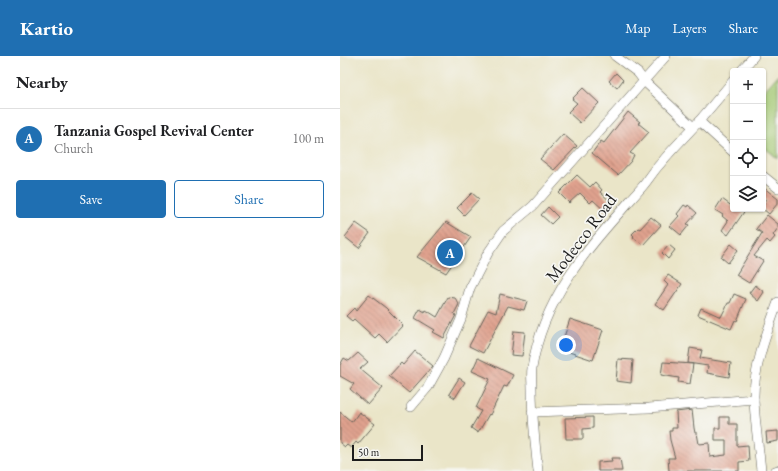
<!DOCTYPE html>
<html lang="en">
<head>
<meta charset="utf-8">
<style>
	:root { --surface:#fff; --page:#f2f2f2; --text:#202124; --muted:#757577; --line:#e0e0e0; --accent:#1f6fb2 }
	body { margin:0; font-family:"EB Garamond",serif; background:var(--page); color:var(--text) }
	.controls { position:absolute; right:12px; top:12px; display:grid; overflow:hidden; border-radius:4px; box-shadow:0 1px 3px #0004 }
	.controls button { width:36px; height:36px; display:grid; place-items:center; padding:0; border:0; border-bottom:1px solid var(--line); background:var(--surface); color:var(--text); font:20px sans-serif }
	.scale { position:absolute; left:12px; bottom:10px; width:71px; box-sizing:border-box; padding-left:4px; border:2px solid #1c1c1c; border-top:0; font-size:11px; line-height:14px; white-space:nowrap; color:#1c1c1c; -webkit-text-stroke:3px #f6f6f2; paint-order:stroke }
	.you { position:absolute; left:226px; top:289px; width:14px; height:14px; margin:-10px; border:3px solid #fff; border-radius:50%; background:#1a73e8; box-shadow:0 0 0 6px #1a73e833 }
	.badge { display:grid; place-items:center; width:26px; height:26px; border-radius:50%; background:var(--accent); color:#fff; font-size:13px; font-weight:700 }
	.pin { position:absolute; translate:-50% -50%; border:2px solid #fff; box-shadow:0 1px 4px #0006 }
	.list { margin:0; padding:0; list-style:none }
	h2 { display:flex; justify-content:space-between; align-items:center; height:52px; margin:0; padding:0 16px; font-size:17px }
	h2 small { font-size:13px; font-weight:400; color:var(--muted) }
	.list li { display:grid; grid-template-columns:26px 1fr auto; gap:12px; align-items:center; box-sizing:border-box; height:60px; padding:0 16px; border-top:1px solid var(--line) }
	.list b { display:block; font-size:15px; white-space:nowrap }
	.list p { margin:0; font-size:13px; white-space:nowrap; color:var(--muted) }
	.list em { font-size:13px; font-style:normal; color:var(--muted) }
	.actions { display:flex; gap:8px; padding:12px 16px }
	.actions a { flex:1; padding:9px 0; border:1px solid var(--accent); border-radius:4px; text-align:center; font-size:14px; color:var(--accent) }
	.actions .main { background:var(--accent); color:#fff }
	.icon { flex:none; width:22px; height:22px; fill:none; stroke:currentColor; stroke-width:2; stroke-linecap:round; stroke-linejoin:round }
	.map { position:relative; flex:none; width:438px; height:415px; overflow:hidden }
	header { display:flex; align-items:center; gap:24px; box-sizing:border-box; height:56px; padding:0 20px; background:var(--accent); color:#fff }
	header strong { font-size:19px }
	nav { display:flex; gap:22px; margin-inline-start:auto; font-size:14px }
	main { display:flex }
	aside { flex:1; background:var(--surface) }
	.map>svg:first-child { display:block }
	.grass { fill:#a3c872; stroke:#607247 }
	.building { fill:url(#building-back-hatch) }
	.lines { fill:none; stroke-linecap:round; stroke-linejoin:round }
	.street-casing { stroke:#646258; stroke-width:10 }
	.street { stroke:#fff; stroke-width:9 }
	.labels { text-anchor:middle; stroke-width:3.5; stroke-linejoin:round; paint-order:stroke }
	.street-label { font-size:18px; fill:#1c1c1c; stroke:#f6f6f2 }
</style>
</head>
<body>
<header>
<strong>Kartio</strong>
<nav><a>Map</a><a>Layers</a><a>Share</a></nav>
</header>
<main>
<aside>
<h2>Nearby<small></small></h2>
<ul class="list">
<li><span class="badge">A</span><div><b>Tanzania Gospel Revival Center</b><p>Church</p></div><em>100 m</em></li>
</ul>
<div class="actions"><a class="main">Save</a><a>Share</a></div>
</aside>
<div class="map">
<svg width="438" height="415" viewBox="0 0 438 415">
	<defs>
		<pattern id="building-back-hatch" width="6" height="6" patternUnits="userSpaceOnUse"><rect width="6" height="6" fill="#e0a28e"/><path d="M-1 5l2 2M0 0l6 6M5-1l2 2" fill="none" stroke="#b58373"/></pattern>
	</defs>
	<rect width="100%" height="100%" fill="#f6f6f2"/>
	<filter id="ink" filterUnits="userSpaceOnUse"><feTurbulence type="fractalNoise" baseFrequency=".025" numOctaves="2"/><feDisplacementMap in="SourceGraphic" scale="8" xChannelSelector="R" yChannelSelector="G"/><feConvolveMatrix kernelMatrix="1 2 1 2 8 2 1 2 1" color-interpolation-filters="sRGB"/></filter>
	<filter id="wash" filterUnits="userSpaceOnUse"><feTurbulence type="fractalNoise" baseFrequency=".012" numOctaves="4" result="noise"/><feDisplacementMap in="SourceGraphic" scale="16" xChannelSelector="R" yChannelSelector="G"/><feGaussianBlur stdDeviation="0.9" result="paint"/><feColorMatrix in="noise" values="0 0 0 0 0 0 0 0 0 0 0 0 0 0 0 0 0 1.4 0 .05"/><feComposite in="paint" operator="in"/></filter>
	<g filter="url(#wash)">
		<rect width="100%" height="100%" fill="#eae5c8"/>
		<!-- grass -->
		<path class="grass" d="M 438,19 L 438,103 L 423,90 L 423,36 Z"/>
		<g id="blocks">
			<!-- building -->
			<g class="building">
				<path d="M 276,17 L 283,24 L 277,32 L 269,25 Z"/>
				<path d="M 243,32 L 259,47 L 240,67 L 228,56 L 237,47 L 232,43 Z"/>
				<path d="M 288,56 L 300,66 L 298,67 L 309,76 L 290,97 L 294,99 L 291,105 L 278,119 L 252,97 L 261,85 L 264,87 Z"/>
				<path d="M 223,78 L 237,90 L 214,114 L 200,103 Z"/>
				<path d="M 237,119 L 250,131 L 255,126 L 262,134 L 260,136 L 272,147 L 265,155 L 253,144 L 250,147 L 240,137 L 229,147 L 219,137 Z"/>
				<path d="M 423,131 L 438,143 L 438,147 L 429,158 L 423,153 L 423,149 L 427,145 L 423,142 Z"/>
				<path d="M 132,137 L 139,143 L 124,159 L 117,152 Z"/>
				<path d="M 382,143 L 393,151 L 393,153 L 406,153 L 388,179 L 382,174 L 388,165 L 382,160 L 383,159 L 375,154 Z"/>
				<path d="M 344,149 L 347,151 L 348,149 L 357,157 L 347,168 L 349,169 L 341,179 L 330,170 L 339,160 L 337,158 Z"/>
				<path d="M 208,151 L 218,161 L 211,168 L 201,159 Z"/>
				<path d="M 427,159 L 438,168 L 438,172 L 433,179 L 435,181 L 430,187 L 427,184 L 414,200 L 423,205 L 409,227 L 396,219 L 422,177 L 416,173 Z"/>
				<path d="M 311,161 L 321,169 L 303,189 L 293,181 L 294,180 L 292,178 L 298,172 L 300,173 Z"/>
				<path d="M 106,166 L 131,181 L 106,217 L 77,201 Z"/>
				<path d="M 16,167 L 30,177 L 19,192 L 5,181 Z"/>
				<path d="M 391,188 L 398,194 L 388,207 L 381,201 Z"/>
				<path d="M 329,189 L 335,194 L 328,203 L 322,197 Z"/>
				<path d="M 328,219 L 342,228 L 324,254 L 315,248 L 328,229 L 324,225 Z"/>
				<path d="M 415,229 L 424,236 L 418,245 L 409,237 Z"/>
				<path d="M 160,238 L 187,245 L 184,254 L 168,250 L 143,297 L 129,290 L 148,254 L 156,257 Z"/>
				<path d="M 394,238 L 406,243 L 397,265 L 395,264 L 391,273 L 358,259 L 361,252 L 381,261 L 388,247 L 390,247 Z"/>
				<path d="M 29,239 L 46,252 L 63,269 L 47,286 L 39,278 L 35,282 L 14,263 L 12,265 L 6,260 L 14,252 L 16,255 Z"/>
				<path d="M 108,241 L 115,242 L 119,248 L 114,258 L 116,259 L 104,282 L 93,276 L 95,274 L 75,262 L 80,253 L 85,256 L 86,254 L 97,261 Z"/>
				<path d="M 230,263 L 263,274 L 253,304 L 220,293 Z"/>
				<path d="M 174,275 L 185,276 L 182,300 L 171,299 Z"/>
				<path d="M 350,292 L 362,294 L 360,302 L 391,307 L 389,321 L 367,317 L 368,310 L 348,307 Z"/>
				<path d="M 75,295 L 93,310 L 69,337 L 49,320 L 61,307 L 63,309 Z"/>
				<path d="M 18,297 L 28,306 L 20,313 L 43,332 L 28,349 L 10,333 L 14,328 L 0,320 L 0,309 L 4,302 L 9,305 Z"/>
				<path d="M 138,302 L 173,319 L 167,331 L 164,330 L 150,359 L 149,358 L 138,377 L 131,372 L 141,355 L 136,352 L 150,323 L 132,315 Z"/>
				<path d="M 278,303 L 293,304 L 291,327 L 276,325 Z"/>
				<path d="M 323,306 L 353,308 L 350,328 L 338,326 L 339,322 L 321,319 Z"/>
				<path d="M 119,322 L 125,326 L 115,342 L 109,338 Z"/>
				<path d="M 352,354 L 354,372 L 355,377 L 357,377 L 359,388 L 369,387 L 370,401 L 386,399 L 386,384 L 375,384 L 375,372 L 380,372 L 380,361 L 389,361 L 389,368 L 397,368 L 397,390 L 408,389 L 409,405 L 399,406 L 399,415 L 329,415 L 328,402 L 335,402 L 330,384 L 329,375 L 332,375 L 332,372 L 337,372 L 336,356 Z"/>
				<path d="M 0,356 L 12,366 L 19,356 L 35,368 L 18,388 L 16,386 L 11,392 L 7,389 L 5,391 L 0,387 Z"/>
				<path d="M 253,361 L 253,372 L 243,373 L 243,383 L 226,383 L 225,362 Z"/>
				<path d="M 438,375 L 438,385 L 427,387 L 426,376 Z"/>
				<path d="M 271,402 L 280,402 L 282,415 L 258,415 L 258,406 L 272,405 Z"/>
			</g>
		</g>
	</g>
	<g filter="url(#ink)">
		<use href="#blocks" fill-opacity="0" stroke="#646258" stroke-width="1"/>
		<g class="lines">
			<defs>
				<g id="street">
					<path d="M 275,0 L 298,17 L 304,25 L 353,71"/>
					<path d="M 401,15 L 414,0"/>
					<path d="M 359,65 L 393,96"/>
					<path d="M 423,120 L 438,132"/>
					<path d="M 71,351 L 88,331 L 104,302 L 121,263 L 130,232 L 148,197 L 163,175 L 193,150 L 326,0"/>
					<path d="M 192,356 L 309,352 L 414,343"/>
					<path d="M 198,415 C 195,388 192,361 192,333 C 192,326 191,319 192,312 C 204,236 254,186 302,131 C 309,123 314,114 321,107 C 333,92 347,79 360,64 C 371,51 382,38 393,25"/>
					<path d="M 421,415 C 419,392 415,368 414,344 C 413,312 427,276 438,246"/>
					<path d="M 435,415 L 438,414"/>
				</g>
			</defs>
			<!-- street casing -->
			<use href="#street" class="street-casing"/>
			<!-- street -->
			<use href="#street" class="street"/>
		</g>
	</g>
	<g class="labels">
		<!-- street labels -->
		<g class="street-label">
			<text transform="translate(241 182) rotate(-53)" y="6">Modecco Road</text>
		</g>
	</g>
</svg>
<div class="controls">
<button>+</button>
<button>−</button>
<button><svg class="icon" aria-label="locate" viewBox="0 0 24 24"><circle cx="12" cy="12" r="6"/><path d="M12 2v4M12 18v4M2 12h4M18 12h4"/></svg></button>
<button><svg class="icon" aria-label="layers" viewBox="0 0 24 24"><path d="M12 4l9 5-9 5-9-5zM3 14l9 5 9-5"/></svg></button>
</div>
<div class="scale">50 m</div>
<div class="you"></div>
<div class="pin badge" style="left:110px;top:197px">A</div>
</div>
</main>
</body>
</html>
